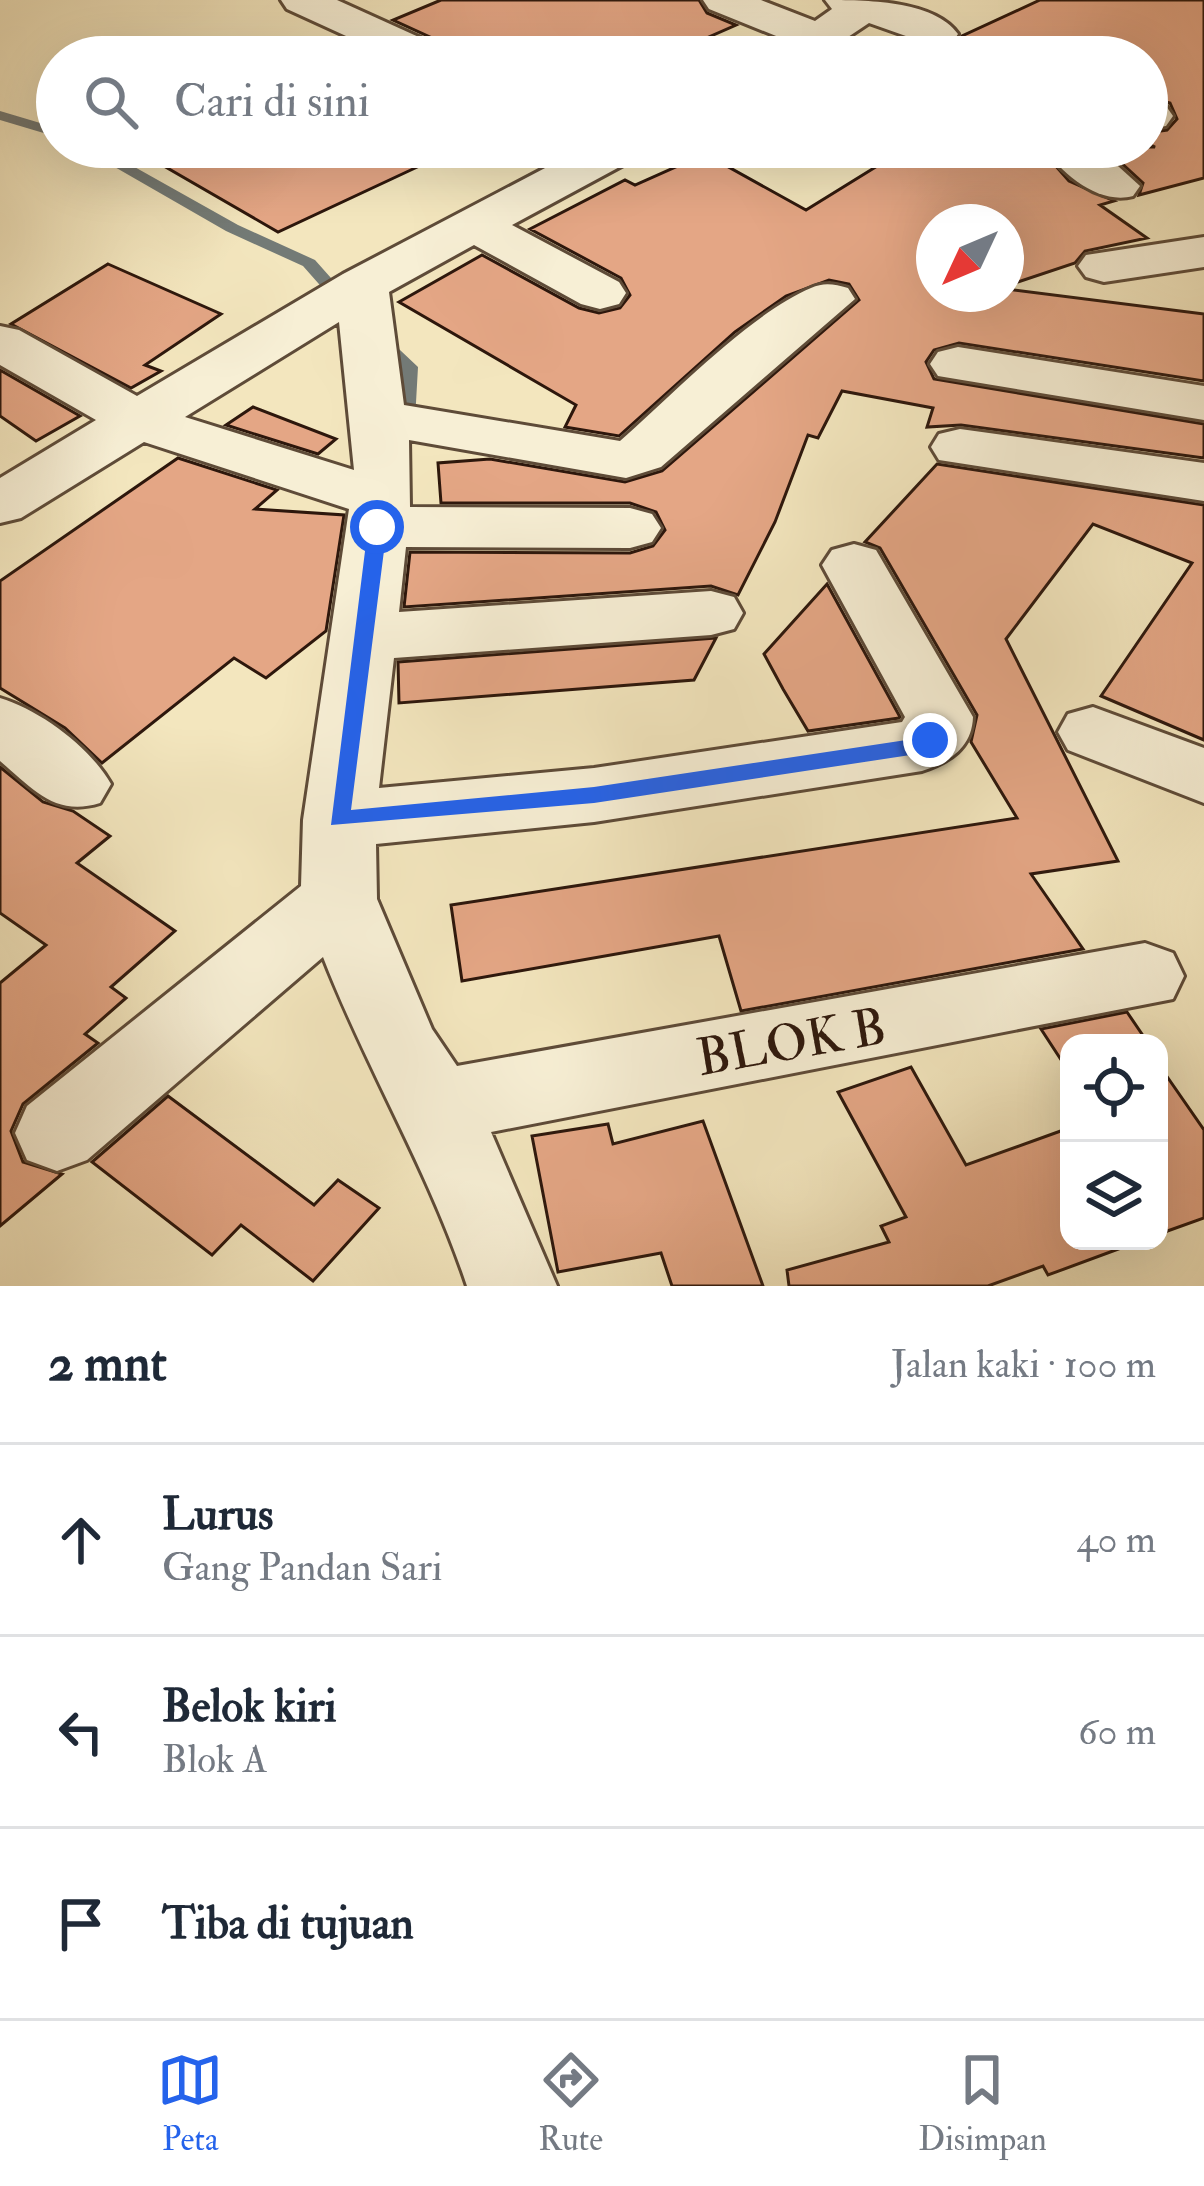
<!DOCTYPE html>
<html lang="id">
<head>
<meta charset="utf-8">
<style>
	:root { --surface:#fff; --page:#f6f6f7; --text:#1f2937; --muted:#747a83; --line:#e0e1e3; --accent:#2563eb }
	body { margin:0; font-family:"IM FELL Double Pica",serif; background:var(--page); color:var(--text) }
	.controls { position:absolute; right:36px; bottom:36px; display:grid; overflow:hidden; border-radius:24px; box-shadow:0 12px 48px #0002 }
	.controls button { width:108px; height:108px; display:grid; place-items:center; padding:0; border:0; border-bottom:3px solid var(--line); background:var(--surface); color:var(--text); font:60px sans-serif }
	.compass { position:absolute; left:916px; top:204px; width:108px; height:108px; border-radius:50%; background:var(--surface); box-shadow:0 12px 48px #0002; rotate:226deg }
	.stop { position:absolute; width:36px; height:36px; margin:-27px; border:9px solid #2563eb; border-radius:50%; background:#fff }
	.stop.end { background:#2563eb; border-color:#fff; box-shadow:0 3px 12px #0008 }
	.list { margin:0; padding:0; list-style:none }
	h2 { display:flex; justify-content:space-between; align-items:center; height:156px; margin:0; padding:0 48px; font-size:51px }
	h2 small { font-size:39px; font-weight:400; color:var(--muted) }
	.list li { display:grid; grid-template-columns:78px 1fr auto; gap:36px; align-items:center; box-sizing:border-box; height:192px; padding:0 48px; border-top:3px solid var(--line) }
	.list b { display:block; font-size:45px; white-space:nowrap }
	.list p { margin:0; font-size:39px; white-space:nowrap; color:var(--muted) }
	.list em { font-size:39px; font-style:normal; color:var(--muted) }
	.icon { flex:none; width:66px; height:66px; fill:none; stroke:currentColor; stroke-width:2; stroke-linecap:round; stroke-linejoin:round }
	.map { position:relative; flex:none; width:1204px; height:1286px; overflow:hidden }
	.search { position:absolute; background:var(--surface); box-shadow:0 12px 48px #0002; left:36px; right:36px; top:36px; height:132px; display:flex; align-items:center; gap:30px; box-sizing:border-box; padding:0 42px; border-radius:66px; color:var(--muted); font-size:45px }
	.sheet { height:732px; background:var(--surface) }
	nav { display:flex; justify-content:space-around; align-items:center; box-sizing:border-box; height:168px; border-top:3px solid var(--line); background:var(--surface); font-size:33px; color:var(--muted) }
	nav a { display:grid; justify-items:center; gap:6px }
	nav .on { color:var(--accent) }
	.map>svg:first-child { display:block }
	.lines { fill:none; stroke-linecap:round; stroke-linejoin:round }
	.stream { fill:#737a76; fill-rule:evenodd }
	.building { fill:#e4a685; stroke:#2d170c; stroke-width:3 }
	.minor-casing { stroke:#5e4b38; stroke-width:6 }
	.minor { fill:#f7efd5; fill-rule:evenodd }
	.route { fill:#2563eb }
	.labels { text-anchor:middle; stroke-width:9; stroke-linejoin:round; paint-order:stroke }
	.near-street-label { font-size:51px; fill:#2d170c; stroke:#f7efd5 }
</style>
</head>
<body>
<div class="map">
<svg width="1204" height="1286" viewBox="0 0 1204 1286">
	<rect width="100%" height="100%" fill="#f3e6be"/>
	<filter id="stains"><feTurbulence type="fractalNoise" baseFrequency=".00167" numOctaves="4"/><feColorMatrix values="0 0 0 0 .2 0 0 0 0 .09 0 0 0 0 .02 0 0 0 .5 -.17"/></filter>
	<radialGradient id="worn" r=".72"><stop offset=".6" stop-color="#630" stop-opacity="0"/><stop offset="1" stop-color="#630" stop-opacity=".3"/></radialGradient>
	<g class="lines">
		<!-- stream -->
		<g class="stream">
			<path d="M 0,111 L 57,128 L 57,137 L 0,120 Z"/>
			<path d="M 80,147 L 99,147 L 238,225 L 315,260 L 355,305 L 347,310 L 341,309 L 303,266 L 226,231 Z"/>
			<path d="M 376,332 L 382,333 L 418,367 L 414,438 L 400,438 L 398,434 L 400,368 L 367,337 Z"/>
		</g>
	</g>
	<!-- building -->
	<g class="building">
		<path d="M 441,0 L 699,0 L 707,13 L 736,25 L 663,57 L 454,57 L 445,44 L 393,20 Z"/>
		<path d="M 1040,0 L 1204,0 L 1204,178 L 1139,195 L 1143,183 L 1104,147 L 1155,147 L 1147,143 L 1147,133 L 1167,130 L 1177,119 L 1170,103 L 1147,97 L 1147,57 L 916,57 L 953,47 L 962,36 Z"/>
		<path d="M 131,147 L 460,147 L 278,232 Z"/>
		<path d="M 908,147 L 1039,147 L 1069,181 L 1114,201 L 1100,205 L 1147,238 L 1085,251 L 1075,263 L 1006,286 L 1006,222 L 934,222 L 934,294 L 1006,294 L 1006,289 L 1204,314 L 1204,381 L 959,343 L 934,350 L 926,362 L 934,379 L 1204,424 L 1204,458 L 961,425 L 927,427 L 933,408 L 842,391 L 818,438 L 808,435 L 775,522 L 738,595 L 711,586 L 404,607 L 410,552 L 630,553 L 653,546 L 665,530 L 656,512 L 630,503 L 441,503 L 438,463 L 490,459 L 625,482 L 662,471 L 859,300 L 849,284 L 829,280 L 786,296 L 735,332 L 619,436 L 565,427 L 576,405 L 399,302 L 482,255 L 579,308 L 599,313 L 620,308 L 630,295 L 621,278 L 530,229 L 625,180 L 635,185 L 705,154 L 806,210 Z"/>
		<path d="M 108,264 L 221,314 L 145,365 L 161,371 L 131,388 L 11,324 Z"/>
		<path d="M 0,370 L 80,416 L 36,441 L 0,416 Z"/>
		<path d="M 253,407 L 336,439 L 318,454 L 226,425 Z"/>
		<path d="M 178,458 L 277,490 L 255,509 L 344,515 L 326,631 L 266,678 L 234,658 L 102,763 L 65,728 L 0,688 L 0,581 Z"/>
		<path d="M 937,464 L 1204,505 L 1204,740 L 1101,696 L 1192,563 L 1093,524 L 1006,639 L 1118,861 L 1031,874 L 1083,949 L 741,1011 L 719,936 L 462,981 L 451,905 L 1017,818 L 971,742 L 977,715 L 880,548 L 865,542 Z"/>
		<path d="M 827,584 L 900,717 L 899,718 L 808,731 L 783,689 L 764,654 Z"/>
		<path d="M 716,638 L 694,680 L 399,703 L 398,662 Z"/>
		<path d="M 0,767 L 43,802 L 73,811 L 110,836 L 77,863 L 175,931 L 111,987 L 126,998 L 85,1034 L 98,1043 L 23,1104 L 11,1131 L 23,1162 L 62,1174 L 0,1226 L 0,983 L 46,945 L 0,913 Z"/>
		<path d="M 1127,1012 L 1148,1043 L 1069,1043 L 1069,1072 L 1041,1029 Z"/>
		<path d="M 1159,1065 L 1204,1130 L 1204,1218 L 1159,1234 Z"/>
		<path d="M 911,1067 L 966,1165 L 1069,1128 L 1069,1241 L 1140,1241 L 1048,1275 L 1043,1266 L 988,1286 L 789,1286 L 787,1270 L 889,1242 L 881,1226 L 906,1217 L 838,1092 Z"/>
		<path d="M 168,1096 L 314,1205 L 338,1180 L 379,1208 L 313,1281 L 241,1225 L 212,1255 L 92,1162 Z"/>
		<path d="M 703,1121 L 763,1286 L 672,1286 L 661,1253 L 558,1272 L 532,1136 L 608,1124 L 613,1144 Z"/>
	</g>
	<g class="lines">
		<defs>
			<g id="minor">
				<path d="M 281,0 L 337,0 L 443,48 L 450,57 L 392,57 L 287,9 Z"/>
				<path d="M 703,0 L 761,0 L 815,21 L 832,9 L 825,0 C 864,0 934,0 958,34 L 952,43 L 937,47 L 869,23 L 818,57 L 767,57 L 786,40 L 709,9 Z"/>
				<path d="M 1147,101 L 1166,106 L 1173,116 L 1166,126 L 1147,129 Z"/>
				<path d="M 585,147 L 645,147 L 638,157 L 512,225 L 619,282 L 626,293 L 619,304 L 600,309 L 581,304 L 474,245 L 389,292 L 404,405 L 620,441 C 671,396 751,313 811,288 C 824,282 834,284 848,288 L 855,299 L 661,467 L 626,478 L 409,440 L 410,507 L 630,508 L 652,514 L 661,528 L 652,542 L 630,548 L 406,547 L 399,612 L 711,591 L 734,597 L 743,613 L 734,629 L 711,635 L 394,658 L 379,788 L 594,768 L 902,722 L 905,717 L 822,565 L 832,550 L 854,544 L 876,550 L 973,717 C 972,748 949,762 922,771 L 594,822 L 376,844 L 377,899 L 432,1029 L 457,1066 L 1145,943 L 1173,953 L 1184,976 L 1173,999 L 491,1132 L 557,1286 L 467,1286 C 429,1171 367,1070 323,957 L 87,1160 L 57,1171 L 27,1160 L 15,1133 L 27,1106 L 301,886 L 303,820 L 349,509 L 144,442 L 21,518 L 0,523 L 0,478 L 96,420 L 0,365 L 0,326 L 19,330 L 137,396 L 343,274 ZM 339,322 L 354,470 L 185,417 Z"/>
				<path d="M 1043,147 L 1097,147 L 1140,186 L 1133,196 C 1099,205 1063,175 1043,147 Z"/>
				<path d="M 1204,237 L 1204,267 L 1104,282 L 1086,277 L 1078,266 L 1086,255 Z"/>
				<path d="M 958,347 L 1204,386 L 1204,420 L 938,376 L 930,364 L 938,352 Z"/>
				<path d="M 960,429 L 1204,463 L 1204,501 L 939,460 L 931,447 L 939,434 Z"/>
				<path d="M 0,698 C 40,710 90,747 111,784 L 100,803 C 55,817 33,789 0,761 Z"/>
				<path d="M 1093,707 L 1204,748 L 1204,803 L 1068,750 L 1058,732 L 1068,714 Z"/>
			</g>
		</defs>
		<!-- minor casing -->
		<use href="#minor" class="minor-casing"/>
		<!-- minor -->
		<use href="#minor" class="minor"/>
	</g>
	<!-- route -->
	<path class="route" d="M 377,521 L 387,527 L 351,810 L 594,787 L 913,739 L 930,732 L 941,740 L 917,754 L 594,803 L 331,825 L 368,527 Z"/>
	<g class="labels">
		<!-- near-street labels -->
		<g class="near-street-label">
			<text transform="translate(791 1041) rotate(-10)" y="18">BLOK B</text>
		</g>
	</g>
	<rect width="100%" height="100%" filter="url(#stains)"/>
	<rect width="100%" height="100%" fill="url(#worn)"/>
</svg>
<div class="controls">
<button><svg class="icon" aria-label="locate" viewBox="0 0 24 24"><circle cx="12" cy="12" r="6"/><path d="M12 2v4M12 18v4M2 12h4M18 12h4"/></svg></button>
<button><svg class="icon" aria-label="layers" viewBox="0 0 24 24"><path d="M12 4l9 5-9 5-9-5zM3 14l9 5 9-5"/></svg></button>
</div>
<svg class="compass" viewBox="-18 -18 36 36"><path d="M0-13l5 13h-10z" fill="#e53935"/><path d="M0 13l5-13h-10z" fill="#747a83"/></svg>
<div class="stop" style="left:377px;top:527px"></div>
<div class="stop end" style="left:930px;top:740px"></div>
<div class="search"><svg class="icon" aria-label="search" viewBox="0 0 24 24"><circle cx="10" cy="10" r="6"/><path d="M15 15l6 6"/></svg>Cari di sini</div>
</div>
<section class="sheet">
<h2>2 mnt<small>Jalan kaki · 100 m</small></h2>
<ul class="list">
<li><svg class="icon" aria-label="ahead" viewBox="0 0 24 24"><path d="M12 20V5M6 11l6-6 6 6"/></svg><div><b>Lurus</b><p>Gang Pandan Sari</p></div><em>40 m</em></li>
<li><svg class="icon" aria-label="left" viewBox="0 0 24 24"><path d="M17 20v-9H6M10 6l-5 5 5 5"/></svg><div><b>Belok kiri</b><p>Blok A</p></div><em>60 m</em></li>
<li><svg class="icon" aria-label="arrive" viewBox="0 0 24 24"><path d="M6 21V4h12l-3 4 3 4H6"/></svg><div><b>Tiba di tujuan</b></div></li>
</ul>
</section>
<nav>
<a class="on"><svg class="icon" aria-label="map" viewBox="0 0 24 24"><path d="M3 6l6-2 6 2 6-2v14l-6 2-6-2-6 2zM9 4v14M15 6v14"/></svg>Peta</a>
<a><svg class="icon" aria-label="directions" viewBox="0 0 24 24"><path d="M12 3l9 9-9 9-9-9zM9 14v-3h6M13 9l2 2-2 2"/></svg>Rute</a>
<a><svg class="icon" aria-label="saved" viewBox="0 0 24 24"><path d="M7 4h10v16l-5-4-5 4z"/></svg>Disimpan</a>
</nav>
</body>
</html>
